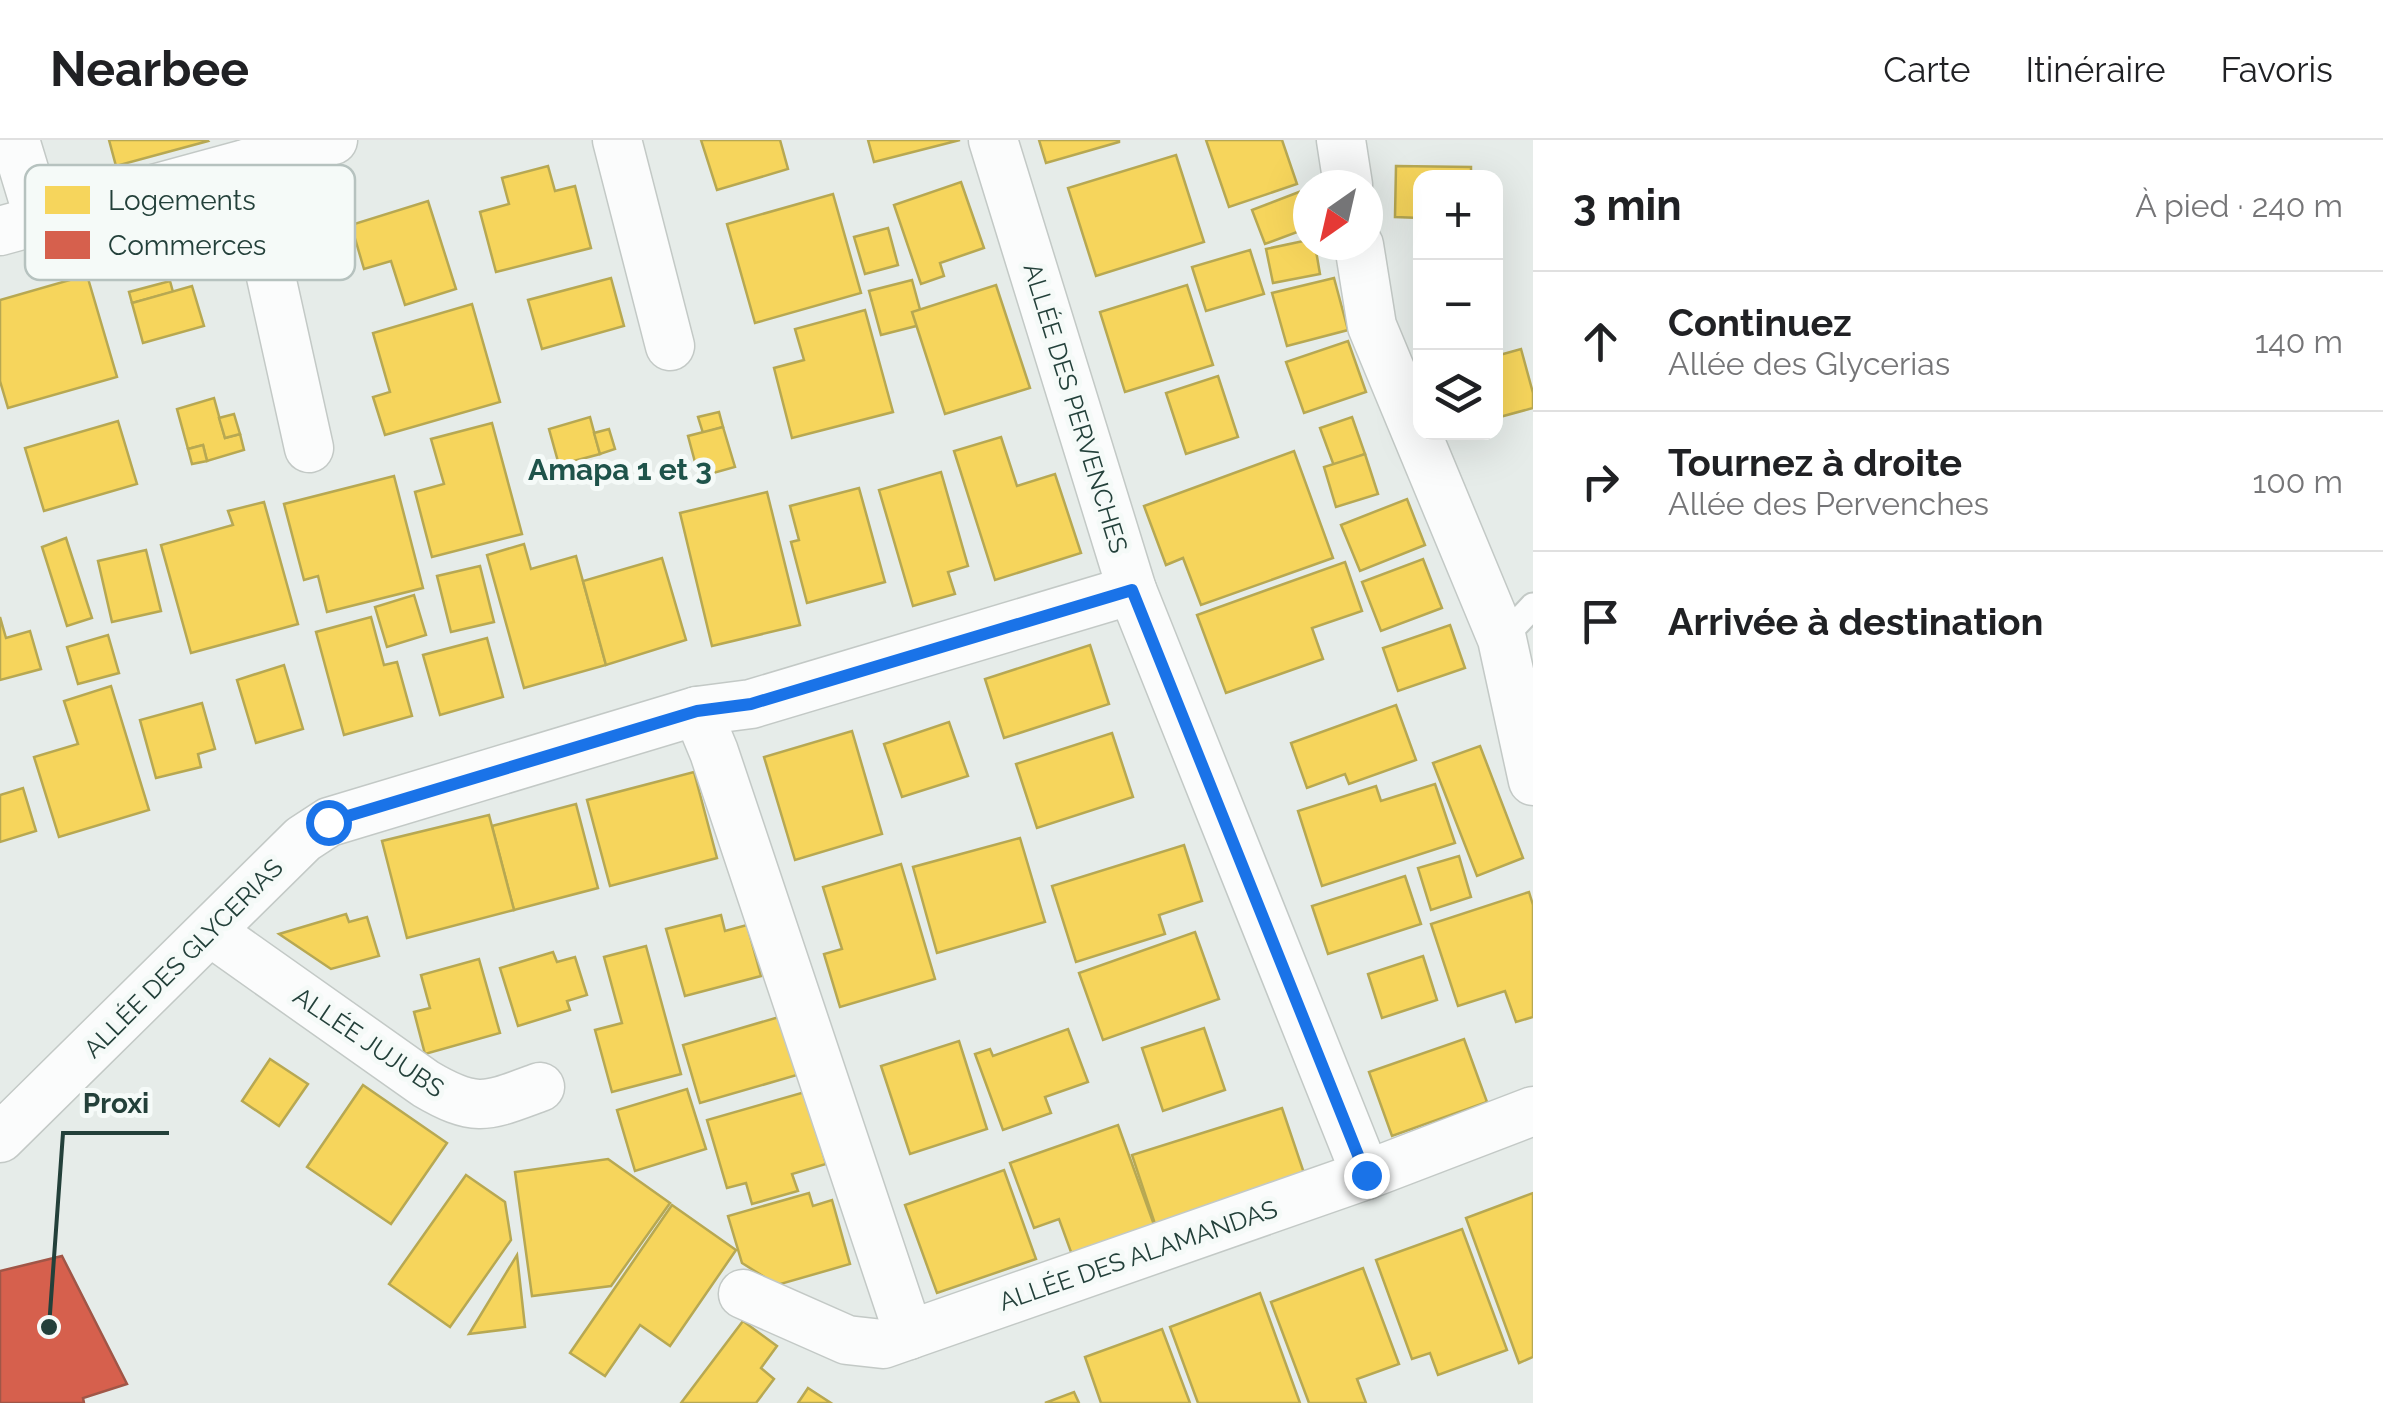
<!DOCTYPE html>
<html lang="fr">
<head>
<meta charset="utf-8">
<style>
	:root { --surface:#fff; --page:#f6f6f6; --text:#202124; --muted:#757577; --line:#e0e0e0 }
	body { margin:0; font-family:Raleway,sans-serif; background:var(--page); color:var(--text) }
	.controls { position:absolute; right:30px; top:30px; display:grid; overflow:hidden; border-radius:20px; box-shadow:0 10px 40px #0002 }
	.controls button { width:90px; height:90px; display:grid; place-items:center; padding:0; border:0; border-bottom:2px solid var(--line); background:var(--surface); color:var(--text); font:50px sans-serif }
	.compass { position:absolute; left:1293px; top:30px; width:90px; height:90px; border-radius:50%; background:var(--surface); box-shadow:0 10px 40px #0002; rotate:214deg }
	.stop { position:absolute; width:30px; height:30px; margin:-22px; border:8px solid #1a73e8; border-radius:50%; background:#fff }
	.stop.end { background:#1a73e8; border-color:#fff; box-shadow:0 2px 10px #0008 }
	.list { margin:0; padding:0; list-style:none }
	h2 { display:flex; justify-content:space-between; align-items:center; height:130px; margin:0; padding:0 40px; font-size:42px }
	h2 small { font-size:32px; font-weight:400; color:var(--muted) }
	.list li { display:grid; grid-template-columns:65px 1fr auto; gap:30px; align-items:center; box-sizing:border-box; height:140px; padding:0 40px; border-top:2px solid var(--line) }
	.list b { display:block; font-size:38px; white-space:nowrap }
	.list p { margin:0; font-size:32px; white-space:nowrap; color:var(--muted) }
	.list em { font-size:32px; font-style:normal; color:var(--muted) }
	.icon { flex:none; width:55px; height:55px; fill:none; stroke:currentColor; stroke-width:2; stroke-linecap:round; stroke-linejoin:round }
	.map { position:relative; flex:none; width:1533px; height:1263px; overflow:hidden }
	header { display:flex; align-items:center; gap:60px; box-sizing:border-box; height:140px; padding:0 50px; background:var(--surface); border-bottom:2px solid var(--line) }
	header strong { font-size:48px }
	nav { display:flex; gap:55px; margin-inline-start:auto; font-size:35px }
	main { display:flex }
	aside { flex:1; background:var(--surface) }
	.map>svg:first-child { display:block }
	.homes { fill:#f6d55c; stroke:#b7a852; stroke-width:2.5 }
	.shops { fill:#d6604d; stroke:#a05647; stroke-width:2.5 }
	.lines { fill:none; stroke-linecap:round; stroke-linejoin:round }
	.lane-casing { stroke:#c3c9c6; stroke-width:29 }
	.street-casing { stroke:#c3c9c6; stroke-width:51 }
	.lane { stroke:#fbfcfc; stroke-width:25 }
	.street { stroke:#fbfcfc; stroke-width:48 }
	.route { stroke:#1a73e8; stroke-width:12 }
	.labels { text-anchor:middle; stroke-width:10; stroke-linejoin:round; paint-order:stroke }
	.street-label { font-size:25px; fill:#23403a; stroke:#f5faf8 }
	.quarter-label { font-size:30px; font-weight:bold; fill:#1e534a; stroke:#f5faf8 }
	.key { fill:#f5faf8; stroke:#b6c2bf; stroke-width:2.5 }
	.key-label { font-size:28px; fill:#23403a }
	.leader { fill:none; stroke:#23403a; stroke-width:4 }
	.callout-dot { fill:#23403a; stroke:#f5faf8; stroke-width:4 }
	.callout-label { font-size:28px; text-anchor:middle; font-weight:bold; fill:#23403a; stroke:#f5faf8; stroke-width:10; stroke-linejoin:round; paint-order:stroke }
</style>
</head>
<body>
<header>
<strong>Nearbee</strong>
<nav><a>Carte</a><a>Itinéraire</a><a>Favoris</a></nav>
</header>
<main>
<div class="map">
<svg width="1533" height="1263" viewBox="0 0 1533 1263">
	<rect width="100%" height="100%" fill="#e6ece9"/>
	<!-- homes -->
	<g class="homes">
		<path d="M 109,0 L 207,0 L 208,1 L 116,26 Z"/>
		<path d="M 701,0 L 780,0 L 788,29 L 717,50 Z"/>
		<path d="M 868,0 L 960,0 L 874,22 Z"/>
		<path d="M 1039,0 L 1119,0 L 1119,2 L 1046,23 Z"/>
		<path d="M 1206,0 L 1282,0 L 1297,44 L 1229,67 Z"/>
		<path d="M 1176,15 L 1204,102 L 1096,136 L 1068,48 Z"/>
		<path d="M 548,26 L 555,51 L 575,46 L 591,108 L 496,132 L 480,72 L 509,64 L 502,38 Z"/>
		<path d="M 1396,26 L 1471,27 L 1471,38 L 1420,38 L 1420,78 L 1395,77 Z"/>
		<path d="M 961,42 L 984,108 L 940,123 L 944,136 L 921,144 L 894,65 Z"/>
		<path d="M 1299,52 L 1308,88 L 1265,104 L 1252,70 Z"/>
		<path d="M 833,54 L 861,153 L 755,183 L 727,84 Z"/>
		<path d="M 428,61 L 456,149 L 405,165 L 391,121 L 364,129 L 351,85 Z"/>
		<path d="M 888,88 L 898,125 L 865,134 L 854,97 Z"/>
		<path d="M 1308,100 L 1308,105 L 1315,105 L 1320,134 L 1273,143 L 1266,109 Z"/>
		<path d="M 1250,110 L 1264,154 L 1206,171 L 1192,127 Z"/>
		<path d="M 87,135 L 117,237 L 8,268 L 0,241 L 0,160 Z"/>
		<path d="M 611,138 L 624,186 L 542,209 L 528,160 Z"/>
		<path d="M 1334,138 L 1348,190 L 1287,206 L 1272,153 Z"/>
		<path d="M 912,140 L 924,184 L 881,195 L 869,151 Z"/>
		<path d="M 170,141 L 173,152 L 132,163 L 129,152 Z"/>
		<path d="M 996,145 L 1030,248 L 945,274 L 912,172 Z"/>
		<path d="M 1187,145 L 1213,225 L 1125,252 L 1100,172 Z"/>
		<path d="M 192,146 L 204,186 L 143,203 L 132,163 Z"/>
		<path d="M 472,164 L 500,262 L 385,295 L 373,257 L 390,252 L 373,193 Z"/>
		<path d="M 865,170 L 893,272 L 792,298 L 774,228 L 804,220 L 795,189 Z"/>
		<path d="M 1348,201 L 1366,252 L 1304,273 L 1286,222 Z"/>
		<path d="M 1521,209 L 1533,253 L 1533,268 L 1496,278 L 1496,216 Z"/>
		<path d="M 1218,236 L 1238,297 L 1186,314 L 1166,253 Z"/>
		<path d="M 214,258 L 225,298 L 240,294 L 244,310 L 207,321 L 203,305 L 188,309 L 177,269 Z"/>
		<path d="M 719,272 L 723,287 L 703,293 L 698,277 Z"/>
		<path d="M 234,274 L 240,294 L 225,298 L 219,278 Z"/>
		<path d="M 590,277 L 600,314 L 559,325 L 549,289 Z"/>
		<path d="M 1352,277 L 1365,314 L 1334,326 L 1320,288 Z"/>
		<path d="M 118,281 L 137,344 L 44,371 L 25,308 Z"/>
		<path d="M 492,283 L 522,394 L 432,417 L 415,352 L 444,344 L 431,299 Z"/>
		<path d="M 723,287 L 735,327 L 699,337 L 688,296 Z"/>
		<path d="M 609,289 L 615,309 L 600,314 L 594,293 Z"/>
		<path d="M 1001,297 L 1017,346 L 1055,334 L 1081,413 L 995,440 L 954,311 Z"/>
		<path d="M 203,305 L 207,321 L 192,324 L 188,309 Z"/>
		<path d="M 1294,311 L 1333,418 L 1201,465 L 1183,418 L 1166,425 L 1144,366 Z"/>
		<path d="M 1365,314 L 1378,354 L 1336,367 L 1324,327 Z"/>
		<path d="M 941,332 L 968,426 L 948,432 L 955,454 L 913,466 L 879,350 Z"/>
		<path d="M 394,336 L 423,448 L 327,472 L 318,436 L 304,440 L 284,364 Z"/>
		<path d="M 859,348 L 885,442 L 807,463 L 791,402 L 799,400 L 790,366 Z"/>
		<path d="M 767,352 L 800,485 L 712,506 L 680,373 Z"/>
		<path d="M 1407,359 L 1425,405 L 1360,431 L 1341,385 Z"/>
		<path d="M 264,362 L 298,484 L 191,513 L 161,405 L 233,385 L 228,371 Z"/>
		<path d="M 66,398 L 92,478 L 67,486 L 42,407 Z"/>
		<path d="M 524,404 L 531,429 L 576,416 L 606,525 L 524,548 L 487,415 Z"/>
		<path d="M 146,410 L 161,471 L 112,482 L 98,421 Z"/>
		<path d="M 662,418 L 686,500 L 606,525 L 583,441 Z"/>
		<path d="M 1423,419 L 1442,468 L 1381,491 L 1362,442 Z"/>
		<path d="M 1345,422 L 1362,471 L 1312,488 L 1323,519 L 1226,553 L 1197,475 Z"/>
		<path d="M 480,426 L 494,482 L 451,492 L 437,436 Z"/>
		<path d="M 414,455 L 426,495 L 387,507 L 375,467 Z"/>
		<path d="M 0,477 L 6,498 L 30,491 L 41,529 L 0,540 Z"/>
		<path d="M 371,477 L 384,525 L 397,522 L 412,576 L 344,595 L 316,492 Z"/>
		<path d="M 1450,485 L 1465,528 L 1398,551 L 1383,508 Z"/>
		<path d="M 108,495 L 119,533 L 78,544 L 67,507 Z"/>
		<path d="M 487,498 L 503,557 L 440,575 L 423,515 Z"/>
		<path d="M 1090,505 L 1109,564 L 1004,598 L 985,539 Z"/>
		<path d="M 284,525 L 303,589 L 256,603 L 237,540 Z"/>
		<path d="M 111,546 L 149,670 L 59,697 L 34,617 L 78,604 L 64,561 Z"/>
		<path d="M 202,563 L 215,609 L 198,614 L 201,627 L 156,638 L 140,580 Z"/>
		<path d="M 1396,565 L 1416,620 L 1349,644 L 1345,634 L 1307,648 L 1291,603 Z"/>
		<path d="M 949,582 L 968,636 L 902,657 L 884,604 Z"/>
		<path d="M 852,591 L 882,694 L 795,720 L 764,617 Z"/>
		<path d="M 1112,593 L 1133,657 L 1037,688 L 1016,624 Z"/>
		<path d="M 1480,606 L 1523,718 L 1477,736 L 1433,623 Z"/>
		<path d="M 694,632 L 717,718 L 610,746 L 587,660 Z"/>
		<path d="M 1435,644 L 1455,703 L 1322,746 L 1298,671 L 1376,646 L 1381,661 Z"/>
		<path d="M 23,648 L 36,691 L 0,702 L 0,655 Z"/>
		<path d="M 576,664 L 598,748 L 514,770 L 492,686 Z"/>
		<path d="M 489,675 L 514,770 L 407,798 L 382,701 Z"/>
		<path d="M 1020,698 L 1045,782 L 937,813 L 913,727 Z"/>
		<path d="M 1184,705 L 1202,761 L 1159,775 L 1165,794 L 1076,822 L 1052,746 Z"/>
		<path d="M 1459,716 L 1471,757 L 1431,770 L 1418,728 Z"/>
		<path d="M 901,724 L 935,839 L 840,867 L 824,814 L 842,809 L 823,747 Z"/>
		<path d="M 1405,736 L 1421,784 L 1328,814 L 1312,766 Z"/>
		<path d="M 1529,752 L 1533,765 L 1533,877 L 1516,882 L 1505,851 L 1458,866 L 1431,784 Z"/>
		<path d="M 346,774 L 349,782 L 367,777 L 379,816 L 331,829 L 279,794 Z"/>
		<path d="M 721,775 L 725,791 L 747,785 L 761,836 L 685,856 L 666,789 Z"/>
		<path d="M 1195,792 L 1219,859 L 1103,900 L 1079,833 Z"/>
		<path d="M 646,806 L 681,934 L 612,952 L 595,890 L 622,883 L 604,817 Z"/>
		<path d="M 553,812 L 557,822 L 575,817 L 587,855 L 567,861 L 570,870 L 518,886 L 500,828 Z"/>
		<path d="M 1423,816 L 1437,860 L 1382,878 L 1368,834 Z"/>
		<path d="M 479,819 L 500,893 L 425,914 L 414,872 L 430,868 L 421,835 Z"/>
		<path d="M 779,877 L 797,935 L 700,963 L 683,905 Z"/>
		<path d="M 1204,888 L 1225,950 L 1163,971 L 1142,908 Z"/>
		<path d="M 1068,889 L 1088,942 L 1045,957 L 1051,973 L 1003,990 L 975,914 L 990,909 L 993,916 Z"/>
		<path d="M 1464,899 L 1487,962 L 1392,996 L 1369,932 Z"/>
		<path d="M 959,901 L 987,989 L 910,1014 L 881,926 Z"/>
		<path d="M 270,919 L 308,944 L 279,986 L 242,961 Z"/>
		<path d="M 363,945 L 447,1003 L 391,1084 L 307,1027 Z"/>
		<path d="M 687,949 L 706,1009 L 635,1031 L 617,970 Z"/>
		<path d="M 805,952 L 826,1024 L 792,1034 L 798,1051 L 752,1064 L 746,1043 L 727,1048 L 707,980 Z"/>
		<path d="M 1282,968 L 1305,1036 L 1161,1102 L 1132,1015 Z"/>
		<path d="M 1118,985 L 1157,1093 L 1075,1123 L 1059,1079 L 1034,1088 L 1010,1023 Z"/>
		<path d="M 608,1019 L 670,1063 L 611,1146 L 532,1156 L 515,1032 Z"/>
		<path d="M 1004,1030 L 1036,1119 L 937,1153 L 905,1065 Z"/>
		<path d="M 466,1035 L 505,1062 L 511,1100 L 450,1187 L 389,1144 Z"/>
		<path d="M 809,1053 L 813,1066 L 832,1060 L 850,1124 L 777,1145 L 742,1123 L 728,1076 Z"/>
		<path d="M 1533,1053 L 1533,1217 L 1519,1223 L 1466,1078 Z"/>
		<path d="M 672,1065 L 736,1110 L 670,1206 L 640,1185 L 605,1236 L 570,1213 Z"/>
		<path d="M 1462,1089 L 1507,1210 L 1438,1235 L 1430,1213 L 1412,1219 L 1376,1120 Z"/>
		<path d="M 517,1115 L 525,1187 L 469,1194 Z"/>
		<path d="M 1363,1128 L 1399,1224 L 1357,1239 L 1366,1263 L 1309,1263 L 1271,1162 Z"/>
		<path d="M 1260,1153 L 1300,1263 L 1198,1263 L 1170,1187 Z"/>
		<path d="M 743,1181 L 777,1206 L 761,1228 L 774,1239 L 756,1263 L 681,1263 Z"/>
		<path d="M 1162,1189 L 1190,1263 L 1101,1263 L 1085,1217 Z"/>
		<path d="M 808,1248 L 831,1263 L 798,1263 Z"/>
		<path d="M 1074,1252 L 1079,1263 L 1045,1263 Z"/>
	</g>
	<!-- shops -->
	<path class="shops" d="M 62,1116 L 127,1244 L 83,1258 L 84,1263 L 0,1263 L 0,1131 Z"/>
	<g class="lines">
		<defs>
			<path id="lane" d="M 1502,499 L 1533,466"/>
			<g id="street">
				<path d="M 15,0 L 39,79"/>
				<path d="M 617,0 L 670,206"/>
				<path d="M 993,0 L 1132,450 L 1366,1035"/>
				<path d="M 1341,0 L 1348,45"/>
				<path d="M 246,24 L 309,308"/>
				<path d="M 0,91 L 333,0"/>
				<path d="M 1359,105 L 1372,186 L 1502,499 L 1533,641"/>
				<path d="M 697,571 L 714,612 L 909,1195"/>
				<path d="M 211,792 L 426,944 C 477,974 488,966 540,947"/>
				<path d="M 0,998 L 303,699 L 329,682 L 697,571 L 751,564 L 1132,450"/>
				<path d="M 743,1154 L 847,1200 L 883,1204 L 1366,1035 L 1533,971"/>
			</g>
		</defs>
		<!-- lane casing -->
		<use href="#lane" class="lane-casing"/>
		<!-- street casing -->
		<use href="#street" class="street-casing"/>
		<!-- lane -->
		<use href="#lane" class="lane"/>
		<!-- street -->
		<use href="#street" class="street"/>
	</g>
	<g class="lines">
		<!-- route -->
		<path class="route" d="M 328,682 L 697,571 L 751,564 L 1132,450 L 1366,1035"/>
	</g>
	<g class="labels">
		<!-- street labels -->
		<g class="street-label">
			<text transform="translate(1076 268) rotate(73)" y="9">ALLÉE DES PERVENCHES</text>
			<text transform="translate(183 818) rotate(-45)" y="9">ALLÉE DES GLYCERIAS</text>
			<text transform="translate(369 902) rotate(34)" y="9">ALLÉE JUJUBS</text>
			<text transform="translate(1138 1115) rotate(-19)" y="9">ALLÉE DES ALAMANDAS</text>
		</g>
		<!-- quarter labels -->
		<g class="quarter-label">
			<text x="620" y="340">Amapa 1 et 3</text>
		</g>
	</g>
	<!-- legend -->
	<rect x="25" y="25" width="330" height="115" rx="15" class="key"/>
	<rect x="45" y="46" width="45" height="28" fill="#f6d55c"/>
	<rect x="45" y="91" width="45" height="28" fill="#d6604d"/>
	<g class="key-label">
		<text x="108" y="70">Logements</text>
		<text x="108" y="115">Commerces</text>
	</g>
	<!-- callouts -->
	<path class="leader" d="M49 1187L63 993H169"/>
	<circle class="callout-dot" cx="49" cy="1187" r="10"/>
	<g class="callout-label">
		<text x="116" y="973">Proxi</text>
	</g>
</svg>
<div class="controls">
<button>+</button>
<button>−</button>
<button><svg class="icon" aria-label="layers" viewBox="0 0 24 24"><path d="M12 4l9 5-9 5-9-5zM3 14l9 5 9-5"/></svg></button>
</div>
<svg class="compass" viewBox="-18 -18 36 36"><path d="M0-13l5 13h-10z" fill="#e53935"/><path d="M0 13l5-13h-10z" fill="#757577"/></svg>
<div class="stop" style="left:328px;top:682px"></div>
<div class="stop end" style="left:1366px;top:1035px"></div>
</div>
<aside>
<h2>3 min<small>À pied · 240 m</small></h2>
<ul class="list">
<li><svg class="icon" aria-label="ahead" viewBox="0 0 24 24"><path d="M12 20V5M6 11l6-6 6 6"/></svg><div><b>Continuez</b><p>Allée des Glycerias</p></div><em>140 m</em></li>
<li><svg class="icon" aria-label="right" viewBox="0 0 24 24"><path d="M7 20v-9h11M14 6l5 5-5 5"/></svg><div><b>Tournez à droite</b><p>Allée des Pervenches</p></div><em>100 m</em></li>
<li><svg class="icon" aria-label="arrive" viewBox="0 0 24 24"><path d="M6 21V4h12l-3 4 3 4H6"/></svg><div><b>Arrivée à destination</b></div></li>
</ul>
</aside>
</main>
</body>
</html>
